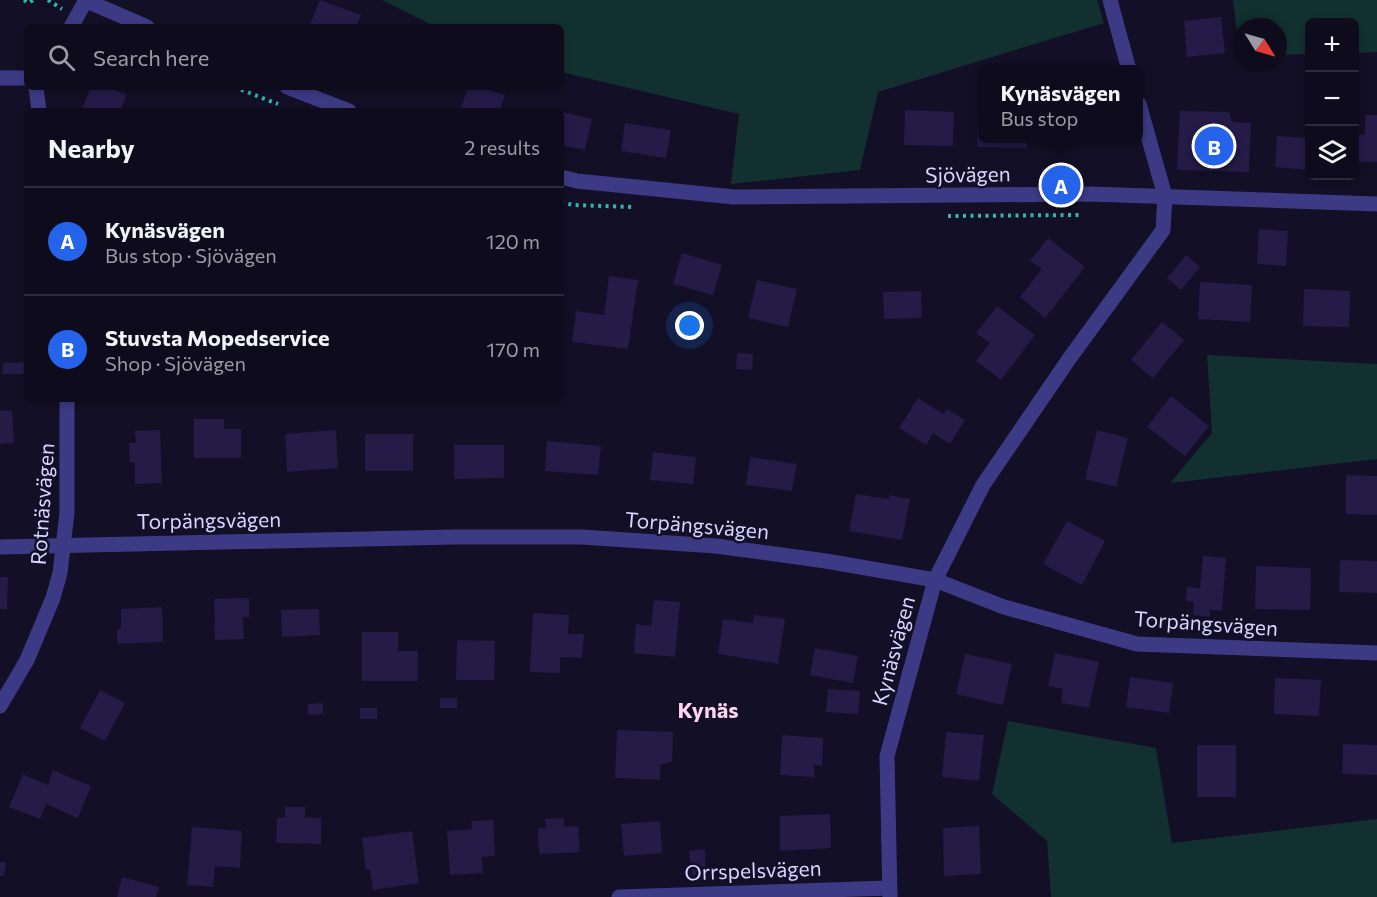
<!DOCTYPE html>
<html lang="en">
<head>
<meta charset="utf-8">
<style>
	:root { --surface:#0e0b1c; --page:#171425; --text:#f1f3f6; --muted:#9b9ba3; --line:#2e2b3b; --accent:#2563eb }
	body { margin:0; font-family:Commissioner,sans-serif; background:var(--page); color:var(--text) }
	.controls { position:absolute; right:18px; top:18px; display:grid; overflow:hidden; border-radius:9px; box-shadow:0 3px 9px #0003 }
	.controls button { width:54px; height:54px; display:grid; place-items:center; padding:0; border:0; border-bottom:2px solid var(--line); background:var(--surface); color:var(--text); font:30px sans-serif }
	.compass { position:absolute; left:1233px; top:18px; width:54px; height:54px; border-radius:50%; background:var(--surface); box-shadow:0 3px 9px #0003; rotate:127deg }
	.you { position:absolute; left:690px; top:326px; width:21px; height:21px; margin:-15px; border:4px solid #fff; border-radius:50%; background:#1a73e8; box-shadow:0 0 0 9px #1a73e833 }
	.badge { display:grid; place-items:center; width:39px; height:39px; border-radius:50%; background:var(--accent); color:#fff; font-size:20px; font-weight:700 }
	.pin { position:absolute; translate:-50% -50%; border:3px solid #fff; box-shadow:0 2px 6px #0006 }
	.popup { position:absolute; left:978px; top:65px; width:165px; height:78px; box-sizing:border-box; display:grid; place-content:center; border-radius:9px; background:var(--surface); filter:drop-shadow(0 2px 4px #0005); font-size:20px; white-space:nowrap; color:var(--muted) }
	.popup b { font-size:22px; color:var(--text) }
	.popup::after { content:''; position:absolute; left:50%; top:100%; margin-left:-12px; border:12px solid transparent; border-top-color:var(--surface) }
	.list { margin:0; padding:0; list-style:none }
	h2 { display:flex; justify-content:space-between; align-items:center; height:78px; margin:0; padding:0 24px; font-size:26px }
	h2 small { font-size:20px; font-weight:400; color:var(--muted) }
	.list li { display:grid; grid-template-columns:39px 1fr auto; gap:18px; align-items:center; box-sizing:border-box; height:108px; padding:0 24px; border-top:2px solid var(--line) }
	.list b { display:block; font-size:22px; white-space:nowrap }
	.list p { margin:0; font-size:20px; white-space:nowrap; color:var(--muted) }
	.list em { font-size:20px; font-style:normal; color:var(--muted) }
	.icon { flex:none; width:33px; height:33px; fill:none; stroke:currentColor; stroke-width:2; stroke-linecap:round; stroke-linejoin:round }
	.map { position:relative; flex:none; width:1377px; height:897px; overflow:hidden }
	.search { position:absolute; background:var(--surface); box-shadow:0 3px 9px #0003; left:24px; top:24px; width:540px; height:66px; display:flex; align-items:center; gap:15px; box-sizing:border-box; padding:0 21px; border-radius:9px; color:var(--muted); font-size:22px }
	.panel { position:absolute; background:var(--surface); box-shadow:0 3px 9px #0003; left:24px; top:108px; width:540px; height:294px; border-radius:9px }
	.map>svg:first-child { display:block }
	.green { fill:#12302f }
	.building { fill:#241b47 }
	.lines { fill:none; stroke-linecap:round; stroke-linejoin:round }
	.path { stroke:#2fb8b0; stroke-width:4; stroke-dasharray:3 4.5; stroke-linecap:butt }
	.minor { stroke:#3d3a85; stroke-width:15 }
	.tertiary { stroke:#3d3a85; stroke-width:15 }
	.labels { text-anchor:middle; stroke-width:5; stroke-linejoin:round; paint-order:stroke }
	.street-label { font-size:21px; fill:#d9d4ff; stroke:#130f26 }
	.neighbourhood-label { font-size:22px; font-weight:bold; fill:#ffd6f0; stroke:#130f26 }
</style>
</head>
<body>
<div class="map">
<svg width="1377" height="897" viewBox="0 0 1377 897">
	<rect width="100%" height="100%" fill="#130f26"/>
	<!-- green -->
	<g class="green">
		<path d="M 382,0 L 1097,0 L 1104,23 L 878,92 L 860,170 L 731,184 L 739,114 L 561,72 L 561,27 L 436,27 Z"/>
		<path d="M 1233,0 L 1377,0 L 1377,52 L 1355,53 L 1354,22 L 1310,22 L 1309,54 L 1278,55 L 1278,27 L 1242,27 L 1240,56 Z"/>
		<path d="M 1207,355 L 1377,364 L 1377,459 L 1170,483 L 1212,433 Z"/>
		<path d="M 1008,721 L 1156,748 L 1172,843 L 1377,819 L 1377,897 L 1051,897 L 1047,841 L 992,794 Z"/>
	</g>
	<!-- building -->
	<g class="building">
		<path d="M 320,0 L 361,15 L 356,27 L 309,27 Z"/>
		<path d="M 1221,17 L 1225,53 L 1187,57 L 1184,21 Z"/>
		<path d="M 91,87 L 108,87 L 127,95 L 120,111 L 81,111 Z"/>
		<path d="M 468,87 L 479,87 L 505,95 L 500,111 L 460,111 Z"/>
		<path d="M 905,110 L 954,112 L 953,146 L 904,145 Z"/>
		<path d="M 1180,111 L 1229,112 L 1232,122 L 1251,123 L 1249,172 L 1177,170 Z"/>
		<path d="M 561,112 L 592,119 L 585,150 L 561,145 Z"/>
		<path d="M 978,115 L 983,115 L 983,138 L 1027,138 L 1027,148 L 977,147 Z"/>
		<path d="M 1365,115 L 1377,115 L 1377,162 L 1354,162 L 1354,135 L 1365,135 Z"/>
		<path d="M 625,123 L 671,130 L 666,158 L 621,151 Z"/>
		<path d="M 1277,136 L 1310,138 L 1310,170 L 1275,167 Z"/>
		<path d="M 1259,229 L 1288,231 L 1286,266 L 1257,264 Z"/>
		<path d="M 1048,238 L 1085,267 L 1045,318 L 1020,297 L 1042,269 L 1030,261 Z"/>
		<path d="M 682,253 L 722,265 L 713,295 L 673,284 Z"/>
		<path d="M 1186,255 L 1200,267 L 1181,290 L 1167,278 Z"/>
		<path d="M 609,276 L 638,280 L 628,349 L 572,342 L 576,311 L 604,315 Z"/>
		<path d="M 757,280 L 797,289 L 788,327 L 748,318 Z"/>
		<path d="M 1200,282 L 1252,285 L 1250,322 L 1198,319 Z"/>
		<path d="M 1304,289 L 1350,291 L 1349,327 L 1303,326 Z"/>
		<path d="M 921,291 L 922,318 L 884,319 L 883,292 Z"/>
		<path d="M 997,306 L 1035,335 L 1001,380 L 976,361 L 990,343 L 976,333 Z"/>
		<path d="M 1162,322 L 1184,340 L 1153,378 L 1131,360 Z"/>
		<path d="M 737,353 L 753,354 L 752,370 L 736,369 Z"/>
		<path d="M 27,362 L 27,374 L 3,374 L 3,363 Z"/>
		<path d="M 1171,396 L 1209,426 L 1185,456 L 1147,427 Z"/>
		<path d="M 918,398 L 944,414 L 947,409 L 965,420 L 950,444 L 933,433 L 926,445 L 899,428 Z"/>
		<path d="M 12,410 L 14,443 L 0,444 L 0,411 Z"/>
		<path d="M 194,419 L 224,419 L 224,429 L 241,429 L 241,458 L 194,458 Z"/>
		<path d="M 160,430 L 162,483 L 135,484 L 135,462 L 130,462 L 129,443 L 136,443 L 135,431 Z"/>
		<path d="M 336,430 L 338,468 L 287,472 L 285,434 Z"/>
		<path d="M 1097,430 L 1128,438 L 1116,487 L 1085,479 Z"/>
		<rect x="365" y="434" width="48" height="37"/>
		<path d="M 547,441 L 601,446 L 598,475 L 545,471 Z"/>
		<path d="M 454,445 L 504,445 L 504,478 L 454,479 Z"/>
		<path d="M 653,452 L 696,457 L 693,484 L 650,480 Z"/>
		<path d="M 750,457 L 797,464 L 792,491 L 746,485 Z"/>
		<path d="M 1346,475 L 1377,476 L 1377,515 L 1346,514 Z"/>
		<path d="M 856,494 L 889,499 L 889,495 L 910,499 L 902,540 L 849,531 Z"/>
		<path d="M 1067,521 L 1105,541 L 1082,585 L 1043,564 Z"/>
		<path d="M 1203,556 L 1226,558 L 1222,611 L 1210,610 L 1210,617 L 1193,615 L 1194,602 L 1186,601 L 1187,587 L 1200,588 Z"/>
		<path d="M 1340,560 L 1377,561 L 1377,593 L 1339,592 Z"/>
		<path d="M 1256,566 L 1311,568 L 1310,610 L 1255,609 Z"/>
		<path d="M 0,577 L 8,577 L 7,609 L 0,609 Z"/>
		<path d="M 249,598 L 249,617 L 243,617 L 244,639 L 215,640 L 214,599 Z"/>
		<path d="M 654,600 L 680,602 L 675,657 L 634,653 L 636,624 L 651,626 Z"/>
		<path d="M 162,607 L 163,642 L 117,644 L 117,629 L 121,629 L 121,609 Z"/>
		<path d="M 319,609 L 320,635 L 282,637 L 281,610 Z"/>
		<path d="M 533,613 L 569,615 L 568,634 L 584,634 L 582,658 L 560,657 L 560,673 L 530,672 Z"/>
		<path d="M 754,615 L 785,619 L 778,664 L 718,654 L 723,619 L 753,623 Z"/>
		<path d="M 362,632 L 398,632 L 398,651 L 418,651 L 418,681 L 362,681 Z"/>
		<path d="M 457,640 L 495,641 L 494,680 L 456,680 Z"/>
		<path d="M 815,648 L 858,656 L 853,683 L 810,675 Z"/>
		<path d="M 1055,653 L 1099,662 L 1089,708 L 1061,703 L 1063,689 L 1048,686 Z"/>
		<path d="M 965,654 L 1012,664 L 1003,705 L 956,694 Z"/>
		<path d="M 1130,677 L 1173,683 L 1169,713 L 1126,707 Z"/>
		<path d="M 1275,678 L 1321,680 L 1319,716 L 1274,714 Z"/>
		<path d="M 828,689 L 860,691 L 858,714 L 826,712 Z"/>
		<path d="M 100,690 L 125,703 L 105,741 L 80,728 Z"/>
		<rect x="440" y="698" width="17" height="10"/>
		<path d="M 323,703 L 323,714 L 308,715 L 308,704 Z"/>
		<rect x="360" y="708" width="17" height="11"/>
		<path d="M 617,730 L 673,732 L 672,762 L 660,765 L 660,780 L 615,778 Z"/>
		<path d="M 946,732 L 984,735 L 979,781 L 942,777 Z"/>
		<path d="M 782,735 L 823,738 L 822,766 L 814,765 L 814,777 L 780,775 Z"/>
		<path d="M 1343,744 L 1377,745 L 1377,775 L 1342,774 Z"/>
		<rect x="1197" y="745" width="39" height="52"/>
		<path d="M 53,770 L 91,786 L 78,818 L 46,804 L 40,819 L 9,807 L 23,774 L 48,785 Z"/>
		<path d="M 285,807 L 305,807 L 305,818 L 321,818 L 321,844 L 276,843 L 277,818 L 285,818 Z"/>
		<path d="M 830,814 L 831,848 L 780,851 L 780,816 Z"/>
		<path d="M 564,818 L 564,827 L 578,826 L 580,852 L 539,854 L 538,828 L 546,828 L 545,819 Z"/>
		<path d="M 493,820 L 495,856 L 482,857 L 483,873 L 450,875 L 447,831 L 472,829 L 471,821 Z"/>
		<path d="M 660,821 L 662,853 L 624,856 L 621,824 Z"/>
		<path d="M 979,826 L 981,874 L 944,876 L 943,828 Z"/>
		<path d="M 192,827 L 242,831 L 240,868 L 215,866 L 213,887 L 187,885 Z"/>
		<path d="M 412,831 L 419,883 L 373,890 L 370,870 L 366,870 L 362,838 Z"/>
		<path d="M 705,849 L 706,873 L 692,875 L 689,851 Z"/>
		<path d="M 0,862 L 6,862 L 4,876 L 0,876 Z"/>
		<path d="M 122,877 L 159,887 L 156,897 L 117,897 Z"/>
	</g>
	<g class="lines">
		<!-- path -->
		<g class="path">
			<path d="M 24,0 L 29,3 L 33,0"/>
			<path d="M 48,0 L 62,9"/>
			<path d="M 234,87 L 278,104"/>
			<path d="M 561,202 L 573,205 L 632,207"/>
			<path d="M 948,216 L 1079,215"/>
		</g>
		<!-- minor -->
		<g class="minor">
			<path d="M 1110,0 L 1129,70"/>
			<path d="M 71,27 L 86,0"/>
			<path d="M 0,78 L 27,78"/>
			<path d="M 36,87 L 39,111"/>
			<path d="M 0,547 L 453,537 L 582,537 L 716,546 L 826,561 L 935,580 L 1004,607 L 1137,644 L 1377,653"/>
			<path d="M 0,706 L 27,660 L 53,598 L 60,573 L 67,513 L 67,399"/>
			<path d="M 619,897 L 888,888"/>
			<path d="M 890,897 L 887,756 L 935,580 L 983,485 L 1069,359 L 1163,230 L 1165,196 L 1139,104"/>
		</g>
		<!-- tertiary -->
		<g class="tertiary">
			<path d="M 85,0 L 147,27"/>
			<path d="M 287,87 L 349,111"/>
			<path d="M 561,177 L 577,181 L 734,197 L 1091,194 L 1377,204"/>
		</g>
	</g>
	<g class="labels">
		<!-- street labels -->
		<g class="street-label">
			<text transform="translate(968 175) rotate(-1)" y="7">Sjövägen</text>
			<text transform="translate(43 504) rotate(-86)" y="7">Rotnäsvägen</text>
			<text transform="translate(209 521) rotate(-1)" y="7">Torpängsvägen</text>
			<text transform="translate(697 526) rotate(5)" y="7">Torpängsvägen</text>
			<text transform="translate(1206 624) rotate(4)" y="7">Torpängsvägen</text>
			<text transform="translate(894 651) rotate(-75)" y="7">Kynäsvägen</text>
			<text transform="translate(753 871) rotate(-2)" y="7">Orrspelsvägen</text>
		</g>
		<!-- neighbourhood labels -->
		<g class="neighbourhood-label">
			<text x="708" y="718">Kynäs</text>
		</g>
	</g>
</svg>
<div class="controls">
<button>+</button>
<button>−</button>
<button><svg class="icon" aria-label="layers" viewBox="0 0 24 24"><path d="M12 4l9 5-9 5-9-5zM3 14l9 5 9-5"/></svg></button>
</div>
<svg class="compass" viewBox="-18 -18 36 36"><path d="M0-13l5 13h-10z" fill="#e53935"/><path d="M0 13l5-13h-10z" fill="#9b9ba3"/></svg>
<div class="you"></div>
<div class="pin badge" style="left:1061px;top:185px">A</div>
<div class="popup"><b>Kynäsvägen</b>Bus stop</div>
<div class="pin badge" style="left:1214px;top:146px">B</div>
<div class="search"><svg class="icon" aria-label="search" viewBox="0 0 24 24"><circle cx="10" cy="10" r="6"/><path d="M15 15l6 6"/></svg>Search here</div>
<section class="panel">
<h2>Nearby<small>2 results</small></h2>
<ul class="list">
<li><span class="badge">A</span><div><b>Kynäsvägen</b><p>Bus stop · Sjövägen</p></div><em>120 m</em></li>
<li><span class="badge">B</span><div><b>Stuvsta Mopedservice</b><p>Shop · Sjövägen</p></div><em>170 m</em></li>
</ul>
</section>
</div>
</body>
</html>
